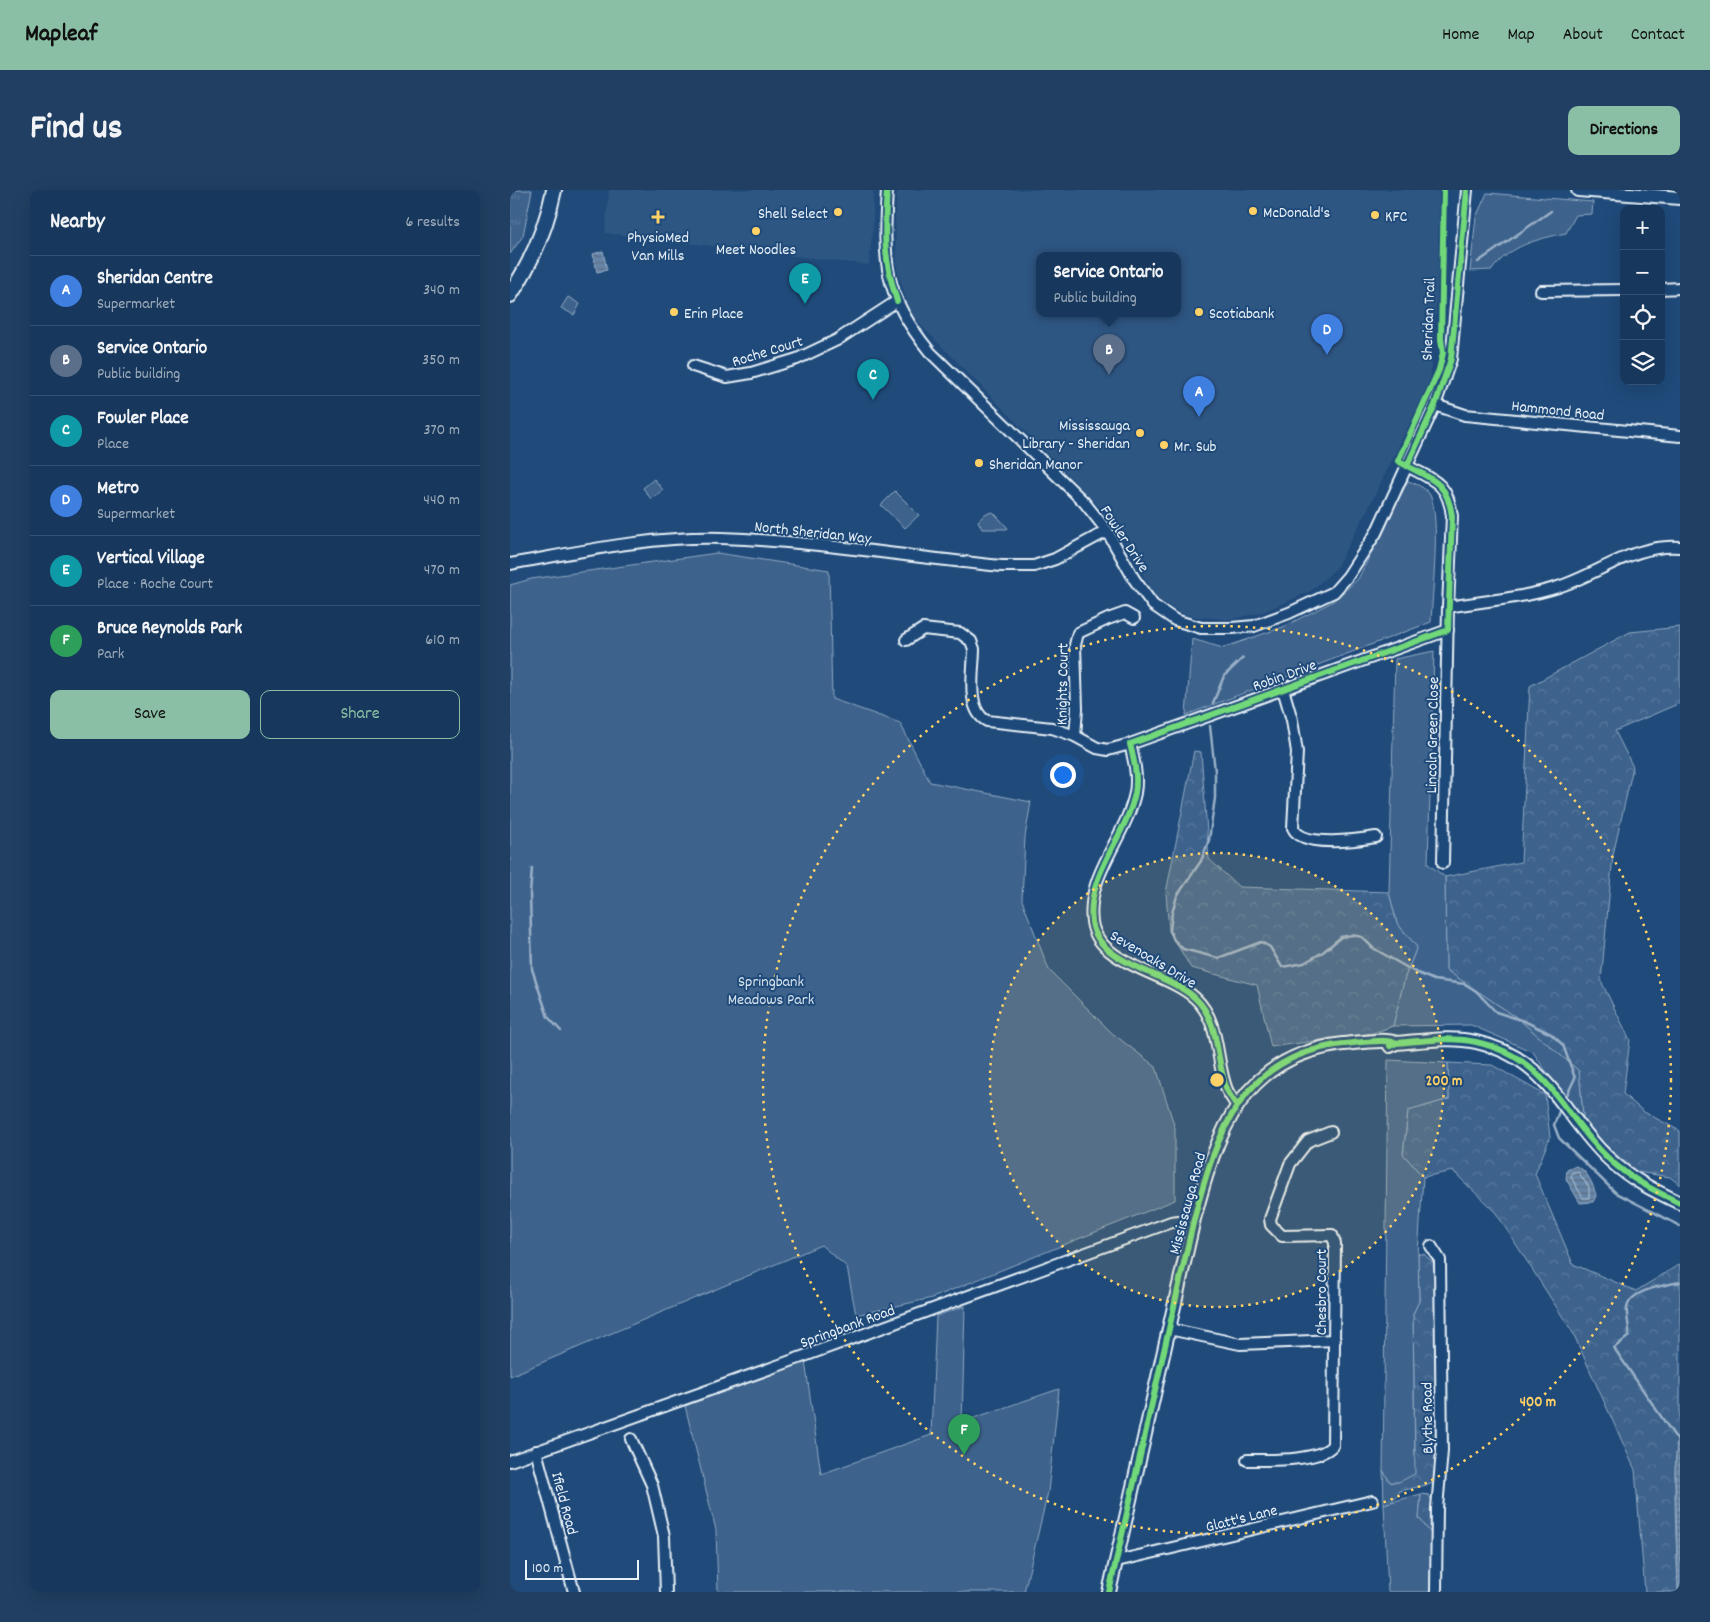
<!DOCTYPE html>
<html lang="en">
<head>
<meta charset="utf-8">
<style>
	:root { --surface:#17385c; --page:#203f62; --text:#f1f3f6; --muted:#9eacbb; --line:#365272; --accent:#8abfa5 }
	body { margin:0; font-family:Dekko,sans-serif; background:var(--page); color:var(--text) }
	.controls { position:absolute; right:15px; top:15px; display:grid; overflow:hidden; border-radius:10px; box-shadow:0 5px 20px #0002 }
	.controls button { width:45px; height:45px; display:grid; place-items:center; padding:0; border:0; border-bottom:1px solid var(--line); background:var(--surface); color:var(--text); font:25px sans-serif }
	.scale { position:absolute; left:15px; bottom:12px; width:114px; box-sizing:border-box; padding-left:5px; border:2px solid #e8f1f8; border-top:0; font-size:14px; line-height:18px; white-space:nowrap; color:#e8f1f8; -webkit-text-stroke:4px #1f4a7a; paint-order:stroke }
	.you { position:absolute; left:552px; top:584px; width:18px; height:18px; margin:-12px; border:4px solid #fff; border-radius:50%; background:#1a73e8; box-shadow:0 0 0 8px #1a73e833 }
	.badge { display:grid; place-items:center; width:32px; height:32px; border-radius:50%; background:var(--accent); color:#fff; font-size:16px; font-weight:700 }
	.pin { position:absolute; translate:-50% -41px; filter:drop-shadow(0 1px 2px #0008) }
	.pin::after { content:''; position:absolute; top:26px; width:18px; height:15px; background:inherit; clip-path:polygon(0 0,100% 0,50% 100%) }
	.popup { position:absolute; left:526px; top:62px; width:145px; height:65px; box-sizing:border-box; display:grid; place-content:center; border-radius:10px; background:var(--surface); filter:drop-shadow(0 1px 4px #0005); font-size:16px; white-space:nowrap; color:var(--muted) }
	.popup b { font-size:19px; color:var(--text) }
	.popup::after { content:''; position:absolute; left:50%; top:100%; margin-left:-10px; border:10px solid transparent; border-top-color:var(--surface) }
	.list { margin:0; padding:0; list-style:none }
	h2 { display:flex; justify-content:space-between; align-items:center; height:65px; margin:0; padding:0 20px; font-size:21px }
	h2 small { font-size:16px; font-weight:400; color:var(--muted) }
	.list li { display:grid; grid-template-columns:32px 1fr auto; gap:15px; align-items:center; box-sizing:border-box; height:70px; padding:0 20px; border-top:1px solid var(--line) }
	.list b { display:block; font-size:19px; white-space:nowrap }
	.list p { margin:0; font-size:16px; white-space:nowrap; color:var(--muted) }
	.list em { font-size:16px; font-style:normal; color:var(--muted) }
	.actions { display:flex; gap:10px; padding:15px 20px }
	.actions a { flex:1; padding:11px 0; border:1px solid var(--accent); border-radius:10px; text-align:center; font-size:18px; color:var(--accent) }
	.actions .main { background:var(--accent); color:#111 }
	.icon { flex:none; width:28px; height:28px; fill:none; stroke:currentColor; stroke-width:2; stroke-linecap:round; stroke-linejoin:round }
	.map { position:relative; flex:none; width:1170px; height:1402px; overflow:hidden; border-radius:10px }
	header { display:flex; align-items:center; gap:30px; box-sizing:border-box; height:70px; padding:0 25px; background:var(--accent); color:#111 }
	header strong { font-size:24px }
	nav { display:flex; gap:28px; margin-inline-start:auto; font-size:18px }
	.intro { display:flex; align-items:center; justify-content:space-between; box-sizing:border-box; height:120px; padding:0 30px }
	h1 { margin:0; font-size:35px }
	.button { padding:12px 22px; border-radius:10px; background:var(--accent); color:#111; font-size:18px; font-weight:700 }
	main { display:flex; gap:30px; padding:0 30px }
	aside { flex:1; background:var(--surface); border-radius:10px; box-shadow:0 5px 20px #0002 }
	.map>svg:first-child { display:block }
	.built { fill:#2e5683; fill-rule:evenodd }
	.grass { fill:url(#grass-tufts); stroke:#92aac2 }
	.forest { fill:url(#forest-crowns); stroke:#92aac2 }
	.green { fill:#3c628c; stroke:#92aac2 }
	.water { fill:url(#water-rules); stroke:#9ab0c7 }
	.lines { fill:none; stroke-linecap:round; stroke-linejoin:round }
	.shore { stroke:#b4c6d8; stroke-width:1 }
	.stream { stroke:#9ab0c7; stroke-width:2.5 }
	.minor-casing { stroke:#e8f1f8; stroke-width:14 }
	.major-casing { stroke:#e8f1f8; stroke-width:16 }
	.highway-casing { stroke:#e8f1f8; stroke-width:18 }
	.minor { stroke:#1f4a7a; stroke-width:10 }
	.major { stroke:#1f4a7a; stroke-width:12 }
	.highway { stroke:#1f4a7a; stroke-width:14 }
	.cycleway-casing { stroke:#1f4a7a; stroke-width:9 }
	.cycleway { stroke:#71d979; stroke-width:6 }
	.ring { fill:none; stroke:#ffd166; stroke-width:2.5; stroke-dasharray:2.5 5 }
	.poi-dot { fill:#ffd166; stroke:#1f4a7a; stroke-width:2 }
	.labels { text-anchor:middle; stroke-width:4; stroke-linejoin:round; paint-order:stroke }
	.poi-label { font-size:16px; fill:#e8f1f8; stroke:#1f4a7a; text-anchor:start }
	.street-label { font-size:16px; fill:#e8f1f8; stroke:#1f4a7a }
	.park-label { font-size:16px; fill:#d7e3ed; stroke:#1f4a7a }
	.centre { fill:#ffd166; stroke:#1f4a7a; stroke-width:2.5 }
	.ring-label { font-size:15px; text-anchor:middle; font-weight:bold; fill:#ffd166; stroke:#1f4a7a; stroke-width:4; stroke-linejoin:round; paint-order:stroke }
</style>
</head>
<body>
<header>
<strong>Mapleaf</strong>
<nav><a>Home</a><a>Map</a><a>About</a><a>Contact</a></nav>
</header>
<div class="intro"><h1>Find us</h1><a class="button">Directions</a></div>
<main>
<aside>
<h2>Nearby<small>6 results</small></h2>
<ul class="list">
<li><span class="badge" style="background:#3f7fe0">A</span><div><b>Sheridan Centre</b><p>Supermarket</p></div><em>340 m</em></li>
<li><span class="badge" style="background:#5c6f8a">B</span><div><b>Service Ontario</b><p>Public building</p></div><em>350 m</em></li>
<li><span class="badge" style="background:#0f9aa8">C</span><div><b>Fowler Place</b><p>Place</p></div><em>370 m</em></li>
<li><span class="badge" style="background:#3f7fe0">D</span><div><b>Metro</b><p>Supermarket</p></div><em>440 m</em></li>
<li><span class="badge" style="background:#0f9aa8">E</span><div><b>Vertical Village</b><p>Place · Roche Court</p></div><em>470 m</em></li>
<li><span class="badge" style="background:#2e9e5b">F</span><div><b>Bruce Reynolds Park</b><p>Park</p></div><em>610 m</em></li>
</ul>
<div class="actions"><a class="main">Save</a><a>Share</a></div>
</aside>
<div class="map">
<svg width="1170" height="1402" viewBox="0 0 1170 1402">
	<defs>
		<pattern id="grass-tufts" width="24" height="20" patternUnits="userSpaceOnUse" patternTransform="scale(1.25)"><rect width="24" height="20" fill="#3c628c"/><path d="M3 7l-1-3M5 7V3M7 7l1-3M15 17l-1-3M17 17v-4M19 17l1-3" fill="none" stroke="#58799d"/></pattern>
		<pattern id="forest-crowns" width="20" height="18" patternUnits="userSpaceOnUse" patternTransform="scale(1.25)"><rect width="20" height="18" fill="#3c628c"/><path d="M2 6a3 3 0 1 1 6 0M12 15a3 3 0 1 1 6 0" fill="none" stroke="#58799d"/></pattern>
		<pattern id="water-rules" width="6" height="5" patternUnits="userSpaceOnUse" patternTransform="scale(1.25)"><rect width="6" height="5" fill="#6685a7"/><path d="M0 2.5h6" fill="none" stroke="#596d82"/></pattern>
	</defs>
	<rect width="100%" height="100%" fill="#1f4a7a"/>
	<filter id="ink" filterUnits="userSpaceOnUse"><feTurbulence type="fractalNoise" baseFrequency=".02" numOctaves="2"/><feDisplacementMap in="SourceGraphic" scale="10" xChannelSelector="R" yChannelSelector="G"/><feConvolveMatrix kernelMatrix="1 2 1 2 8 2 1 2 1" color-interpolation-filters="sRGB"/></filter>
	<g filter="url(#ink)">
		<!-- built -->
		<g class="built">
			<path d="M 99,0 L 363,0 L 363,36 L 359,75 L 95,43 Z"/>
			<path d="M 387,0 L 902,0 L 936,2 L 920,192 L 860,315 L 826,378 L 801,401 L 753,422 L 718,430 L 674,425 L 646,408 L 602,330 L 401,125 L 387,79 L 385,28 ZM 668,66 L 668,124 L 530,124 L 530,66 Z"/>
		</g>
		<!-- grass -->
		<path class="grass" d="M 0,0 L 22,0 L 13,46 L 0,64 Z"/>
		<!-- forest -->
		<g class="forest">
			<path d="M 1170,437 L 1170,513 L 1105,541 L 1123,577 L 1103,665 L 1091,791 L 1120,850 L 1113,904 L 1134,922 L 1170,941 L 1170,995 L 1160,987 L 1127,982 L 1074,937 L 1069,881 L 1006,827 L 936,780 L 935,687 L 1011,672 L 1020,496 L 1120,442 Z"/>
			<path d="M 684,561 L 691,562 L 699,669 L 729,697 L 879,702 L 887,733 L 907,757 L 895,787 L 883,836 L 863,843 L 761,857 L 747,795 L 681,778 L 659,741 L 656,703 Z"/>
			<path d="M 938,873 L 982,875 L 1035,905 L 1040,947 L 1025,984 L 1063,1074 L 1126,1101 L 1170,1074 L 1170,1248 C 1160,1263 1168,1376 1168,1402 L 1135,1402 L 1125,1280 L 1063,1143 L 986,1023 L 943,981 L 913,987 L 893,964 L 898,921 L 939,909 Z"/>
			<path d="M 908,1064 L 914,1064 L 924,1074 L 926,1083 L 927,1285 L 925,1293 L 890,1301 L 882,1312 L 874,1314 L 873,1280 L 880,1292 L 889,1292 L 905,1262 L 903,1124 L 909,1111 Z"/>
			<path d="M 911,1304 L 919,1305 L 923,1314 L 922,1345 L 909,1328 Z"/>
		</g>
		<!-- green -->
		<g class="green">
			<path d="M 977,3 L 1083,12 L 1082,24 L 1066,25 L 1056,43 C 1028,49 1000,55 982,80 L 960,81 L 966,27 Z"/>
			<path d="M 58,107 L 70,114 L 64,125 L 51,118 Z"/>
			<path d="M 144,289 L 153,300 L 141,309 L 133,298 Z"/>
			<path d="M 898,291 C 906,294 915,297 920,305 C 931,327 922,404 921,432 L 676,525 L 682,449 L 713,458 L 773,437 L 822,412 L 848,389 Z"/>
			<path d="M 385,301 L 409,325 L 395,338 L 371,315 Z"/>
			<path d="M 483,322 L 498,338 L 497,339 L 472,339 L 468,331 L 475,324 Z"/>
			<path d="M 207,363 L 319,380 L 322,509 L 390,533 L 420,592 L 521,612 L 515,647 L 512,710 L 539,780 L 602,843 L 646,877 L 665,938 L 665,1010 L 422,1108 L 346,1125 L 337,1077 L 311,1055 L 0,1186 L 0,395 L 21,389 Z"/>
			<path d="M 924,461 L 918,674 L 935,687 L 936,780 L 1006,827 L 1069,881 L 1074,937 L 1023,862 L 961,835 L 883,836 L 895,787 L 907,757 L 887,733 L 879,702 L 885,469 Z"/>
			<path d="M 878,870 L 938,873 L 939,909 L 898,921 L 893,964 L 913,987 L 908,1064 L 909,1111 L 903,1124 L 905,1284 L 889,1292 L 880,1292 L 873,1280 Z"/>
			<path d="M 455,1116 L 452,1232 L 549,1199 L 538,1302 L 514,1402 L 208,1402 L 206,1340 L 175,1216 L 295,1171 L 311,1284 L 421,1245 L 426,1126 Z"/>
			<path d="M 911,1304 L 909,1328 L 922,1345 L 921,1402 L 878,1402 L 874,1314 Z"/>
		</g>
		<!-- water -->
		<g class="water">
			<path d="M 93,61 L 97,80 L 87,82 L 83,64 Z"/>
			<path d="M 1066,976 C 1077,979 1084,996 1086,1006 L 1083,1012 L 1070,1013 L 1056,989 L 1057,980 Z"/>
			<path d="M 1170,1248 L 1170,1402 L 1168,1402 L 1165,1280 L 1167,1252 Z"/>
		</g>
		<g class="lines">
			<!-- shore -->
			<path class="shore" d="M 1063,982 L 1068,982 L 1079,997 L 1079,1008 L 1073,1008 L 1061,987 Z"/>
			<!-- stream -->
			<g class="stream">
				<path d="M 968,72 L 1041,21"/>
				<path d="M 703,513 L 714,486 L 733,468"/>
				<path d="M 700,536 L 705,581 L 705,608 L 699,650 L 691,671 L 667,706 L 662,723 L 660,741 L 664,750 L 673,759 L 708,768 L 751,752 L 760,757 L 772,777 L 794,773 L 813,762 L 831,747 L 842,745 L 852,747 L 863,758 L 903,781 L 924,790 L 955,794 L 966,801 L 986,822 L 1014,831 L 1041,844 L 1053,855 L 1065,888 L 1055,909"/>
				<path d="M 22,678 L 20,704 L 22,779 L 38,827 L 51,841"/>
				<path d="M 1051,916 L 1044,935 L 1049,948 L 1106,1003 L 1170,1036"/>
				<path d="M 1170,1092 C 1156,1095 1118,1100 1117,1119 C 1116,1128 1120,1137 1119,1146 L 1104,1158 L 1170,1254"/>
			</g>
			<defs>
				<g id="minor">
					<path d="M 377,0 C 373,72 373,104 420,162 L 574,312 L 597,341 L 624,389 L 643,415 L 665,430 L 691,438 L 722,438 L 744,436 L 779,423 L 824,402 L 838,386 L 866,343 L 925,215 L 941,169 L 957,0"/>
					<path d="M 1151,99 L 1170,98"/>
					<path d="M 1031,101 L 1114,100"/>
					<path d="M 183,176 L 217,187 L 241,183 L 287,169 L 327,150 L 387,111"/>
					<path d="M 925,215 L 955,225 L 1170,246"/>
					<path d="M 897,276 C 924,290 938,293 942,326 L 938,417 L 933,673"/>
					<path d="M 0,374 C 69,362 141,346 211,348 C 305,351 399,367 492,376 L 524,376 L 545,369 L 597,341"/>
					<path d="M 938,417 C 973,411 1014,408 1048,397 C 1089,384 1125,353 1170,357"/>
					<path d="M 396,450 L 413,439 L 450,443 L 461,451 L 464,459 C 464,479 455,520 477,531 L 542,538 L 565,546 L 587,558 L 598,560 L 620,554 L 938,440"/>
					<path d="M 773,499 L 782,530 L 787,562 L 783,638 C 792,658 848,650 866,647"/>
					<path d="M 565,546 L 567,519 L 565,455 L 568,443 L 598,429 L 615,423 L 624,428"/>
					<path d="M 620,554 C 624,570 628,586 625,603 C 616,647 576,685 582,732 C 588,775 657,782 685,808 C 711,832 705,870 717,900 C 720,906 724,911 727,916"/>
					<path d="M 921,1056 L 930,1070 L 932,1261 L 927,1318 L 926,1402"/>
					<path d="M 659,1139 L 730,1154 L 825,1150"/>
					<path d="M 121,1249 L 142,1295 L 154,1346 L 156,1402"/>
					<path d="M 26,1261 L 64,1402"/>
					<path d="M 737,1270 C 758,1270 809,1272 823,1255 L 825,1053 L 822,1045 L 772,1046 L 761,1035 L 760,1029 L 780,974 L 798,951 L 821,942"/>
					<path d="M 0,1271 L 267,1176 L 661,1032 L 684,1029"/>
					<path d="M 607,1371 L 862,1311"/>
				</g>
				<g id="major">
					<path d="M 1068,0 L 1170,8"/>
					<path d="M 880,856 L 886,853 C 912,851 941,846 966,852 C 1039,868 1051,924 1099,969 C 1120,989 1145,1001 1170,1013"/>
					<path d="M 599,1402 L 684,1029 C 707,942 731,867 833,854 C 846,853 876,848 886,853"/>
				</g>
				<path id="highway" d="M 0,105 C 22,72 36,39 44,0"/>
			</defs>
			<!-- minor casing -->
			<use href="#minor" class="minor-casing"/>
			<!-- major casing -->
			<use href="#major" class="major-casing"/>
			<!-- highway casing -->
			<use href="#highway" class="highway-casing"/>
			<!-- minor -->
			<use href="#minor" class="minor"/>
			<!-- major -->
			<use href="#major" class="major"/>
			<!-- highway -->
			<use href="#highway" class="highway"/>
			<defs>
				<g id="cycleway">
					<path d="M 377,0 C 374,44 373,68 387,111"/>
					<path d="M 897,276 L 925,215 L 941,169 L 957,0"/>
					<path d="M 880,856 L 886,853 C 912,851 941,846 966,852 C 1039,868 1051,924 1099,969 C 1120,989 1145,1001 1170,1013"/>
					<path d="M 727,916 C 724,911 720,906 717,900 C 705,870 711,832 685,808 C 657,782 588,775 582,732 C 576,685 616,647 625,603 C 628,586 624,570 620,554 L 938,440 L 942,326 C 937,288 917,288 888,271 L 929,180 L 933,163 L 931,149 L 934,0"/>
					<path d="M 599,1402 L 684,1029 C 707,942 731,867 833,854 C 846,853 876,848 886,853"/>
				</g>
			</defs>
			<!-- cycleway casing -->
			<use href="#cycleway" class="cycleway-casing"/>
			<!-- cycleway -->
			<use href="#cycleway" class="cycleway"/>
		</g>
	</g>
	<!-- distance rings -->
	<circle cx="707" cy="890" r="227" fill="#ffd166" fill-opacity=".12"/>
	<g class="ring">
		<circle cx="707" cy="890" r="227"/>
		<circle cx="707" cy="890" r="454"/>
	</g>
	<!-- markers -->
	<g class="poi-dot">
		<circle cx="743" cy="21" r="5"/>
		<circle cx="328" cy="22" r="5"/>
		<circle cx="865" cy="25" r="5"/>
		<path d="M145.5 19.5h5v5h5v5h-5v5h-5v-5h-5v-5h5z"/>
		<circle cx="246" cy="41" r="5"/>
		<circle cx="164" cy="122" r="5"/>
		<circle cx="689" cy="122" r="5"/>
		<circle cx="630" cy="243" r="5"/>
		<circle cx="654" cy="255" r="5"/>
		<circle cx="469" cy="273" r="5"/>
	</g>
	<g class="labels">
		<!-- poi labels -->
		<g class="poi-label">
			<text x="753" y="27">McDonald's</text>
			<text x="318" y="28" text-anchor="end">Shell Select</text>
			<text x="875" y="31">KFC</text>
			<text x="148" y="52" text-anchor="middle">PhysioMed<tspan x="148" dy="18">Van Mills</tspan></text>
			<text x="246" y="64" text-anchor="middle">Meet Noodles</text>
			<text x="174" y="128">Erin Place</text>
			<text x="699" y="128">Scotiabank</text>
			<text x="620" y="240" text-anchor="end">Mississauga<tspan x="620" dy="18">Library - Sheridan</tspan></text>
			<text x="664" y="261">Mr. Sub</text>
			<text x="479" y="279">Sheridan Manor</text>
		</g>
		<!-- street labels -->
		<g class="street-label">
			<text transform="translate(917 129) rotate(-88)" y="6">Sheridan Trail</text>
			<text transform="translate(257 160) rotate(-17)" y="6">Roche Court</text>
			<text transform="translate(1048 219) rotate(6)" y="6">Hammond Road</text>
			<text transform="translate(303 341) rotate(6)" y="6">North Sheridan Way</text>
			<text transform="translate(616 348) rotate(57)" y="6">Fowler Drive</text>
			<text transform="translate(774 484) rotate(-20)" y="6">Robin Drive</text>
			<text transform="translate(551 494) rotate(-89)" y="6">Knights Court</text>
			<text transform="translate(921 545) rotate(-89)" y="6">Lincoln Green Close</text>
			<text transform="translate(644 768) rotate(31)" y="6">Sevenoaks Drive</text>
			<text transform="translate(676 1013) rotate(-75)" y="6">Mississauga Road</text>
			<text transform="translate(810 1102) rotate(-90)" y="6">Chesbro Court</text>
			<text transform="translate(337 1135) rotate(-20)" y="6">Springbank Road</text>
			<text transform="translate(916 1228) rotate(-91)" y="6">Blythe Road</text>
			<text transform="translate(56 1313) rotate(75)" y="6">Ifield Road</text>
			<text transform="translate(731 1327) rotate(-14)" y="6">Glatt's Lane</text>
		</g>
		<!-- park labels -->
		<g class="park-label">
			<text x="261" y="796">Springbank<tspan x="261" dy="18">Meadows Park</tspan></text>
		</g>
	</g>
	<circle cx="707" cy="890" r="8" class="centre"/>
	<g class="ring-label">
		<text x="934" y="895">200 m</text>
		<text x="1028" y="1216">400 m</text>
	</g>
</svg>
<div class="controls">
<button>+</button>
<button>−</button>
<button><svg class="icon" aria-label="locate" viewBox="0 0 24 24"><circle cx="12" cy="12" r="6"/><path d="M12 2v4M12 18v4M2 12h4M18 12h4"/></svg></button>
<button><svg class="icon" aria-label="layers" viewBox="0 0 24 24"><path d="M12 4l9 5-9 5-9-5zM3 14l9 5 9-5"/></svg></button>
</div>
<div class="scale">100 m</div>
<div class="you"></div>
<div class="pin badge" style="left:689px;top:227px;background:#3f7fe0">A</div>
<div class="pin badge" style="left:599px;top:185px;background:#5c6f8a">B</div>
<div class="popup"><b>Service Ontario</b>Public building</div>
<div class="pin badge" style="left:363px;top:210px;background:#0f9aa8">C</div>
<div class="pin badge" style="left:817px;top:165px;background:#3f7fe0">D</div>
<div class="pin badge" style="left:295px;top:114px;background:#0f9aa8">E</div>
<div class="pin badge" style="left:454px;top:1265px;background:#2e9e5b">F</div>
</div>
</main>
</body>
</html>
